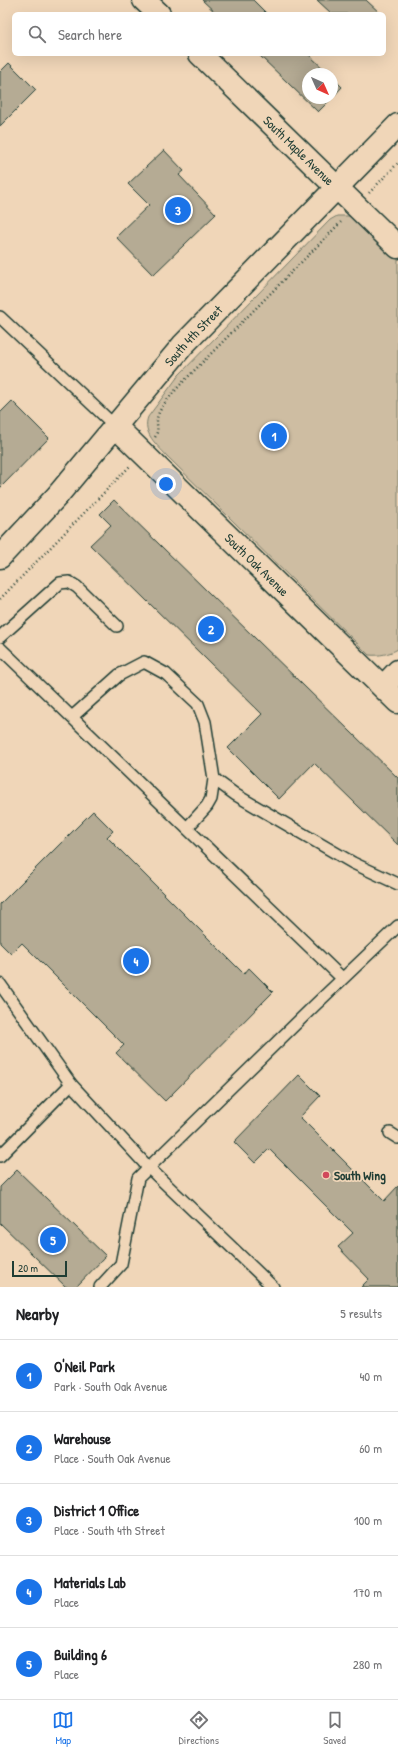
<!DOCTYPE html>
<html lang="en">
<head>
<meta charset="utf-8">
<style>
	:root { --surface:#fff; --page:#f2f2f2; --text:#202124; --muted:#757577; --line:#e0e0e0; --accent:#1a73e8 }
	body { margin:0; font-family:"Patrick Hand",sans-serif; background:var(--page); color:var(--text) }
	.compass { position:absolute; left:302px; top:68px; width:36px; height:36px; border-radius:50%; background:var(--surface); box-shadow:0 4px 16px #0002; rotate:135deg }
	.scale { position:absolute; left:12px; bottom:10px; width:55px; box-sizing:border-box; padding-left:4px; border:2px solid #1f3d34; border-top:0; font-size:11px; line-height:14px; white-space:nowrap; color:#1f3d34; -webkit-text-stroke:3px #f0d6b8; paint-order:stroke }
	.you { position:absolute; left:166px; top:484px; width:14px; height:14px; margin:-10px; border:3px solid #fff; border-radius:50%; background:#1a73e8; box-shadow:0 0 0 6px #1a73e833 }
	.badge { display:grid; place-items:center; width:26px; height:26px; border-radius:50%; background:var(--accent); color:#fff; font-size:13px; font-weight:700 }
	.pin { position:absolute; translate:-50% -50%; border:2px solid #fff; box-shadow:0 1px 4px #0006 }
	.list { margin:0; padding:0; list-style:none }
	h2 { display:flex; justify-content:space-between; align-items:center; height:52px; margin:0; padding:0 16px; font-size:17px }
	h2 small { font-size:13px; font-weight:400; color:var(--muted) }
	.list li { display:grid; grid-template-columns:26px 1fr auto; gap:12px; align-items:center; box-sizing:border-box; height:72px; padding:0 16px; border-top:1px solid var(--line) }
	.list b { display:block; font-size:15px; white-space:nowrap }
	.list p { margin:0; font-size:13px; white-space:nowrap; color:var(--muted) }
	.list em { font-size:13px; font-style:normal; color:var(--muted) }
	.icon { flex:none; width:22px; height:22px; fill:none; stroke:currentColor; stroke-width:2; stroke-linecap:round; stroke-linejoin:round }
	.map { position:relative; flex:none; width:398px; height:1287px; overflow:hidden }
	.search { position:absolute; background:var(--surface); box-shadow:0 4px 16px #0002; left:12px; right:12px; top:12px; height:44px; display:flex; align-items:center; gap:10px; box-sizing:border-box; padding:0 14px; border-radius:6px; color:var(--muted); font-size:15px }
	.sheet { height:412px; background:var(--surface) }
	nav { display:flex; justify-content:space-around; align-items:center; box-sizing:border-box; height:56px; border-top:1px solid var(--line); background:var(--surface); font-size:11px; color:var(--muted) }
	nav a { display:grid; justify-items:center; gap:2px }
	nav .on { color:var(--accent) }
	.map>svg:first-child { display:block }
	.green { fill:#cebda2; stroke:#767d6b }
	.building { fill:#b5ab94; stroke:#1f3d34 }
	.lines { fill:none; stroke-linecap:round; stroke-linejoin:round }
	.service-casing { stroke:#1f3d34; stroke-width:14 }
	.minor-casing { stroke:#1f3d34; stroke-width:25 }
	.secondary-casing { stroke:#1f3d34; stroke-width:25 }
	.path { stroke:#1f3d34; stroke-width:2.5; stroke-dasharray:1 3; stroke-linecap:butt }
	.service { stroke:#f0d6b8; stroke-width:11 }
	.minor { stroke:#f0d6b8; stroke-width:22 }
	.secondary { stroke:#f0d6b8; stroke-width:22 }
	.poi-dot { fill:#d1495b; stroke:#f0d6b8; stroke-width:1.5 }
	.labels { text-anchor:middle; stroke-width:3.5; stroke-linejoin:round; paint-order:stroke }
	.street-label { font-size:13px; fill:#1f3d34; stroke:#f0d6b8 }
	.poi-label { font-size:13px; font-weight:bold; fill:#1f3d34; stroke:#f0d6b8; text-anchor:start }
</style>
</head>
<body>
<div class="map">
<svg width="398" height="1287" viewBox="0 0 398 1287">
	<rect width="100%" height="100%" fill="#f0d6b8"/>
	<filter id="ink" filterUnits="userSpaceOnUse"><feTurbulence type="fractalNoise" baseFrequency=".025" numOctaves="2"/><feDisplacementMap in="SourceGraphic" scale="8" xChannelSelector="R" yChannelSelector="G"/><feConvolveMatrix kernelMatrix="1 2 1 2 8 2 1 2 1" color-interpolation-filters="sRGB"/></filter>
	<g filter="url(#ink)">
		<!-- green -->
		<path class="green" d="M 337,216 L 354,216 L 398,258 L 398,649 C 389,654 380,656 369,655 L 167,456 C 157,445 142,433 148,417 L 179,375 L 330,220 Z"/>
		<!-- building -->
		<g class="building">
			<path d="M 202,0 L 253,0 L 267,14 L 217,14 Z"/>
			<path d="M 317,0 L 366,0 L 381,14 L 332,14 Z"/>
			<path d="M 258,54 L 308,54 L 329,74 L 308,74 L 308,98 L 332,98 L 318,112 Z"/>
			<path d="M 9,63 L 36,90 L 0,126 L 0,72 Z"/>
			<path d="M 332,77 L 342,87 L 332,98 Z"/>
			<path d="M 164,150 L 184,171 L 179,175 L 216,214 L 153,275 L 116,237 L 149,205 L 128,184 Z"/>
			<path d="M 12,401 L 49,438 L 0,488 L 0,413 Z"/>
			<path d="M 114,500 L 398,778 L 398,845 L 314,763 L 279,799 L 228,748 L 262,714 L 90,545 L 111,525 L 100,514 Z"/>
			<path d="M 93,811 L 113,831 L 107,837 L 244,974 L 249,968 L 273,992 L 165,1101 L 116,1053 L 124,1045 L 22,943 L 11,954 L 0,943 L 0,904 Z"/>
			<path d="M 299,1075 L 320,1096 L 300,1117 L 384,1201 L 398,1186 L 398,1287 L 361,1287 L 369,1279 L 338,1247 L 353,1233 L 269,1149 L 255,1163 L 234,1142 Z"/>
			<path d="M 17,1170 L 106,1256 L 76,1287 L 66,1287 L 0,1223 L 0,1187 Z"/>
		</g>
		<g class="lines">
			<defs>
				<g id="service">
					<path d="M 0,317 L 116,427"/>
					<path d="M 0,637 L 60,583 L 69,582 L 77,587 L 117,626"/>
					<path d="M 0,648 L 342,978"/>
					<path d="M 72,717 L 119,675 L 144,662 L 166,674 L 198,704 L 205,722 L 214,779 L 211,799 L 207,806 L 187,828"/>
					<path d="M 214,779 L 236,795 L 353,863 L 398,884"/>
					<path d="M 0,984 L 71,1084 L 148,1167 L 273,1287"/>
					<path d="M 390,1133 L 398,1138"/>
					<path d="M 0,1156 L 71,1084"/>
					<path d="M 100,1287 L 121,1264 L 138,1178 L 314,1006 L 398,926"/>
				</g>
				<g id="minor">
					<path d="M 144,0 L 159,14"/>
					<path id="s1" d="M 200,54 L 398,247"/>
					<path id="s2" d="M 116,427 L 398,702"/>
					<path d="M 383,687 L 398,671"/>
				</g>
				<g id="secondary">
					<path id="s3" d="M 0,557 L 57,496 L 183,345 L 398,125"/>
				</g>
			</defs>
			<!-- service casing -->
			<use href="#service" class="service-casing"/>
			<!-- minor casing -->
			<use href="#minor" class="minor-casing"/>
			<!-- secondary casing -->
			<use href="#secondary" class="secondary-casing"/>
			<!-- path -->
			<g class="path">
				<path d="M 369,193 L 398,163"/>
				<path d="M 155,437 C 160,429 155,423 158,415 C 162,404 172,395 179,386 L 342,221"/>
				<path d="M 0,599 L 130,466"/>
			</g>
			<!-- service -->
			<use href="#service" class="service"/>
			<!-- minor -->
			<use href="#minor" class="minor"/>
			<!-- secondary -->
			<use href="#secondary" class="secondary"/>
		</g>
	</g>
	<!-- markers -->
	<circle class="poi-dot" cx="326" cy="1175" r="4"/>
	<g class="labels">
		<!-- street labels -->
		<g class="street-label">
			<text dy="5" stroke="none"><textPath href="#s1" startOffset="138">South Maple Avenue</textPath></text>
			<text dy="5" stroke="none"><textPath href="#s3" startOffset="294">South 4th Street</textPath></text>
			<text dy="5" stroke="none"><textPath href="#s2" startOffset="197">South Oak Avenue</textPath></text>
		</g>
		<!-- poi labels -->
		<g class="poi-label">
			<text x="334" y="1180">South Wing</text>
		</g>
	</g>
</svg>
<svg class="compass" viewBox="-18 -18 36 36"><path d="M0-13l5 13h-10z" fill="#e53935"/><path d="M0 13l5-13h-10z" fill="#757577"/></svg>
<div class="scale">20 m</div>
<div class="you"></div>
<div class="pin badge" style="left:274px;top:436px">1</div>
<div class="pin badge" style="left:211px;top:629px">2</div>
<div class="pin badge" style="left:178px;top:210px">3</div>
<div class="pin badge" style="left:136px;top:961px">4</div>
<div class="pin badge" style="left:53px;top:1240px">5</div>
<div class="search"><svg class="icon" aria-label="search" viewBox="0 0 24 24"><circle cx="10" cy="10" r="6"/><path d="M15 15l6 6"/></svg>Search here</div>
</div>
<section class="sheet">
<h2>Nearby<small>5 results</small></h2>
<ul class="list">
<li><span class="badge">1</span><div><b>O'Neil Park</b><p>Park · South Oak Avenue</p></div><em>40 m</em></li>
<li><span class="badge">2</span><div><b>Warehouse</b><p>Place · South Oak Avenue</p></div><em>60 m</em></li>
<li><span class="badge">3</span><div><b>District 1 Office</b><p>Place · South 4th Street</p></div><em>100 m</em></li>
<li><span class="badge">4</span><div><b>Materials Lab</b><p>Place</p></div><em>170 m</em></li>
<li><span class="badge">5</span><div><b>Building 6</b><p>Place</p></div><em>280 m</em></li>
</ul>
</section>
<nav>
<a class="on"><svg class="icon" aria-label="map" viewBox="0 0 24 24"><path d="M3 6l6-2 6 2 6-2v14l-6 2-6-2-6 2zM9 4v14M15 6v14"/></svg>Map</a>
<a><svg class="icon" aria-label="directions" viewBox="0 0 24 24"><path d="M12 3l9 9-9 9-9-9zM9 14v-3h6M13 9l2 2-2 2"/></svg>Directions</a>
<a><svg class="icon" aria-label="saved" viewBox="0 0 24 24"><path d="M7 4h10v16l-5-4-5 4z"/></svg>Saved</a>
</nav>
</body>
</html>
